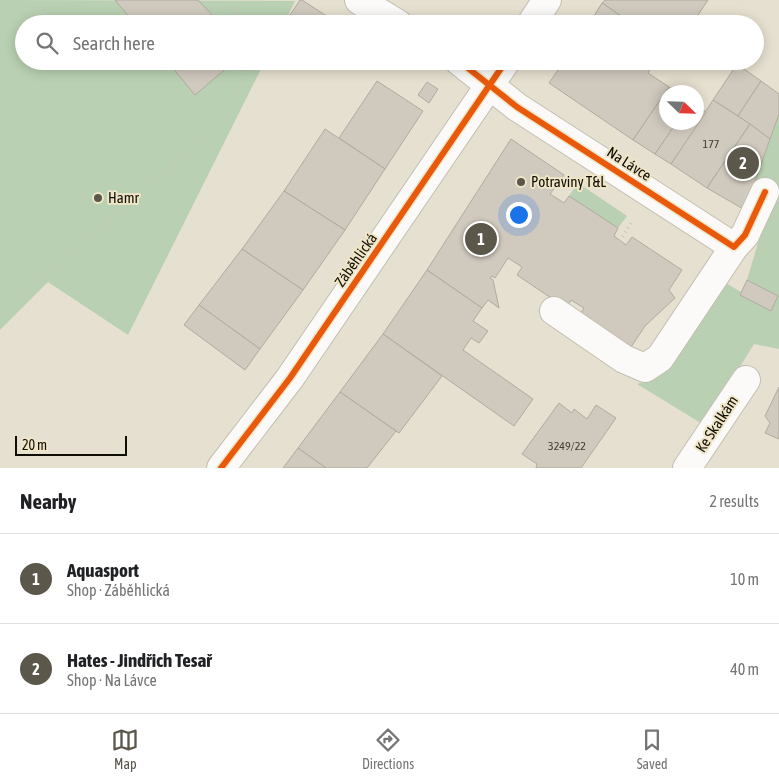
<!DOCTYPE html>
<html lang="en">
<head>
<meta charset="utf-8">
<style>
	:root { --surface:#fff; --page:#f6f6f6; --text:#202124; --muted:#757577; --line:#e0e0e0; --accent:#5b574b }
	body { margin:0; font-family:"Asap Condensed",sans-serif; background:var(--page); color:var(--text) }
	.compass { position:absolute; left:659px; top:85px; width:45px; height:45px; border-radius:50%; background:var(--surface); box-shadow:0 2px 12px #0003; rotate:113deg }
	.scale { position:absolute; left:15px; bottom:12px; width:112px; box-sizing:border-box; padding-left:5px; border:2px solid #100d04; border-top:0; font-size:14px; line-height:18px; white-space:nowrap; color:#100d04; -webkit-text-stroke:4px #efe5c7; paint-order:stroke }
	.you { position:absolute; left:518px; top:214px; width:18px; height:18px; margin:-12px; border:4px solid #fff; border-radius:50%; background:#1a73e8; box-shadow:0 0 0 8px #1a73e833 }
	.badge { display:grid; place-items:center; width:32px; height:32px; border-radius:50%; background:var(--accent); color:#fff; font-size:16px; font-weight:700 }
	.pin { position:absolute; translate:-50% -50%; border:2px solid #fff; box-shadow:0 1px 5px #0006 }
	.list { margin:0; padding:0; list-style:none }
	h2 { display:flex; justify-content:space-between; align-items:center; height:65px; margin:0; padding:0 20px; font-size:21px }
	h2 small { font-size:16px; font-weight:400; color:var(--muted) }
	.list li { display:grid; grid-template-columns:32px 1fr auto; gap:15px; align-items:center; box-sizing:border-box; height:90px; padding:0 20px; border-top:1px solid var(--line) }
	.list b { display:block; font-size:19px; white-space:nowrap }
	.list p { margin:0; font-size:16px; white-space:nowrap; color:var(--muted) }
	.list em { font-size:16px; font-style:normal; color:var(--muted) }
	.icon { flex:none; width:28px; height:28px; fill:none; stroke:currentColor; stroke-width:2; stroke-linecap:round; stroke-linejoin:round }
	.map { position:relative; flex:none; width:779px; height:468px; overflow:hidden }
	.search { position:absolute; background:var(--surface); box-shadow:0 2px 12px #0003; left:15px; right:15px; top:15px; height:55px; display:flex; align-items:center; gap:12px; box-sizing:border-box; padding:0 18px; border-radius:28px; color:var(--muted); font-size:19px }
	.sheet { height:245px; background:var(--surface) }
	nav { display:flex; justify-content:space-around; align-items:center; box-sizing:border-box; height:70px; border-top:1px solid var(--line); background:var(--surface); font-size:14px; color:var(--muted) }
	nav a { display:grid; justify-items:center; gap:2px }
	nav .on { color:var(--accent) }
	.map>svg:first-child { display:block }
	.green { fill:#b9d1b2 }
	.building { fill:#d0c9be; stroke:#b1aa9f }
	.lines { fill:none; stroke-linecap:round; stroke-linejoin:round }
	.minor-casing { stroke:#c3beb1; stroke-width:30 }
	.path { stroke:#c7c4bf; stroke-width:3; stroke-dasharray:1 4; stroke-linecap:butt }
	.minor { stroke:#fbfaf8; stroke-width:28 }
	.cycleway-casing { stroke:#efe5c7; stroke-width:9 }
	.cycleway { stroke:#e8590c; stroke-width:6 }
	.poi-dot { fill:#5b574b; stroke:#efe5c7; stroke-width:2 }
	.labels { text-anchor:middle; stroke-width:4; stroke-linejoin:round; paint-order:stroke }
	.number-label { font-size:12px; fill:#423e34 }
	.street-label { font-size:15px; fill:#100d04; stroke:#efe5c7 }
	.poi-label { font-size:15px; fill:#100d04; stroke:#efe5c7; text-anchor:start }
</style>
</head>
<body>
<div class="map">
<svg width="779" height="468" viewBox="0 0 779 468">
	<rect width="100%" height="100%" fill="#e6e0d0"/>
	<!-- green -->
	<g class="green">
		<path d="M 0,0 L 295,1 L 284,24 L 24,24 L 24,61 L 265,61 L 128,335 L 48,282 L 0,330 Z"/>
		<path d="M 779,114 L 779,349 L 754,344 L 704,425 L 637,384 L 653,379 L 721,280 L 771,310 L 778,296 L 747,280 L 763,226 L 753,187 Z"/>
		<path d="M 578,183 L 627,216 L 618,228 L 569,196 Z"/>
	</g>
	<!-- building -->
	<g class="building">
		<path d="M 115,0 L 198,0 L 221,24 L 135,24 Z"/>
		<path d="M 300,0 L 302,0 L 339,24 L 284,24 Z"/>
		<path d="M 605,0 L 708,0 L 692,24 L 633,24 L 602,3 Z"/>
		<path d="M 602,3 L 633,24 L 589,24 Z"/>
		<path d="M 167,61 L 235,61 L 195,95 Z"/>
		<path d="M 564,61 L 656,61 L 648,73 L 669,87 L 633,140 L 549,83 Z"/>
		<path d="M 737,64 L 761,81 L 738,116 L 713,100 Z"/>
		<path d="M 377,81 L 423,111 L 385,169 L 339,138 Z"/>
		<path d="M 761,81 L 779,94 L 779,114 L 770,139 L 738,116 Z"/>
		<path d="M 427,82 L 438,89 L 429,103 L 418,95 Z"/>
		<path d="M 669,87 L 677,92 L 666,92 L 666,122 L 677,122 L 655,154 L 633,140 Z"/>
		<path d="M 713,100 L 750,124 L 707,188 L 671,164 Z"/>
		<path d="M 696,105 L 706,112 L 671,164 L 655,154 L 677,122 L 696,122 Z"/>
		<path d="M 750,124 L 770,139 L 745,210 L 707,188 Z"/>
		<path d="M 325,129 L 385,169 L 345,230 L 284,191 Z"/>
		<path d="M 511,139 L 564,175 L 550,194 L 564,203 L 569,196 L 618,228 L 614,236 L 626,245 L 632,237 L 682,270 L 669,290 L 675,298 L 645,326 L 629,350 L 579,316 L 584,308 L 571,300 L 566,308 L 517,275 L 522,267 L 508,258 L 495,278 L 492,276 L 490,278 L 493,280 L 499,308 L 488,300 L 482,308 L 427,270 Z"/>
		<path d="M 284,191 L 345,230 L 303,290 L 242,249 Z"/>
		<path d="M 242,249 L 303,290 L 260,349 L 199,305 Z"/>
		<path d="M 427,270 L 482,308 L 473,321 L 488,331 L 479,343 L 471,338 L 463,350 L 533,399 L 514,426 L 383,334 Z"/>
		<path d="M 747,280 L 778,296 L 771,311 L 740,295 Z"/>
		<path d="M 199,305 L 260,349 L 245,370 L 184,325 Z"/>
		<path d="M 383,334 L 442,376 L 399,433 L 340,392 Z"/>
		<path d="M 779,387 L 779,439 L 765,433 L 770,423 L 765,416 Z"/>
		<path d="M 340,392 L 396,431 L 367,468 L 326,468 L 298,448 Z"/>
		<path d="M 559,403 L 572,413 L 574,409 L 587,419 L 596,405 L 616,418 L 581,468 L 536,468 L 537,464 L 522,454 Z"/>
		<path d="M 298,448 L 326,468 L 283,468 Z"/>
	</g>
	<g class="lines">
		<defs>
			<g id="minor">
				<path d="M 359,0 L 398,24"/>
				<path d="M 531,24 L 547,0"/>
				<path d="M 459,61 L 517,107 L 734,247 L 745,235 L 765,192"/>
				<path d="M 554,311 L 624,359 L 645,368 L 660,358 L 734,247"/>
				<path d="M 221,468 L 290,378 L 506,61"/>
				<path d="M 687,468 L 746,380"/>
			</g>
		</defs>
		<!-- minor casing -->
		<use href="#minor" class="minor-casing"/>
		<!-- path -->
		<g class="path">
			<path d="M 0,1 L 1,0"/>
			<path d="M 236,8 L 244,24"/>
			<path d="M 620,241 L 633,220"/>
			<path d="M 0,313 L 226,120 L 249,61"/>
		</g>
		<!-- minor -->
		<use href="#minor" class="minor"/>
		<defs>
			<g id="cycleway">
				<path d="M 459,61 L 517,107 L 734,247 L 745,235 L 765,192"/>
				<path d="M 221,468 L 290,378 L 506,61"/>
			</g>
		</defs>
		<!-- cycleway casing -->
		<use href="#cycleway" class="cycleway-casing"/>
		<!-- cycleway -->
		<use href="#cycleway" class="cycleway"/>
	</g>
	<!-- markers -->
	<g class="poi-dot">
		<circle cx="521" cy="182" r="5"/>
		<circle cx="98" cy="198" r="5"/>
	</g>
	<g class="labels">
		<!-- number labels -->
		<g class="number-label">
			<text x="711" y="148">177</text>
			<text x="567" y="450">3249/22</text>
		</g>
		<!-- street labels -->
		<g class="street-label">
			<text transform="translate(629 164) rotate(33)" y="5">Na Lávce</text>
			<text transform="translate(356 260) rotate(-55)" y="5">Záběhlická</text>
			<text transform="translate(717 424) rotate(-57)" y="5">Ke Skalkám</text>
		</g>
		<!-- poi labels -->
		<g class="poi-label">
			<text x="531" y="187">Potraviny T&amp;L</text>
			<text x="108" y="203">Hamr</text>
		</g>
	</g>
</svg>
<svg class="compass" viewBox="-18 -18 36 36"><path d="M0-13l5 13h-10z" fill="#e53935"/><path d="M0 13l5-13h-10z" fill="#757577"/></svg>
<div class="scale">20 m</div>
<div class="you"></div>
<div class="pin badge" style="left:481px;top:239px">1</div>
<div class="pin badge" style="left:743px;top:163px">2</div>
<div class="search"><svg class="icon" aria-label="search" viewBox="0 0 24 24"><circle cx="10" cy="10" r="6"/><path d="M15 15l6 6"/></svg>Search here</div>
</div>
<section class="sheet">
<h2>Nearby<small>2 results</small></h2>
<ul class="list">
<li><span class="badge">1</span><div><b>Aquasport</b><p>Shop · Záběhlická</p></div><em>10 m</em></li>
<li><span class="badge">2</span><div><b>Hates - Jindřich Tesař</b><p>Shop · Na Lávce</p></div><em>40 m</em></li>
</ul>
</section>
<nav>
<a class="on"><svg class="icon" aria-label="map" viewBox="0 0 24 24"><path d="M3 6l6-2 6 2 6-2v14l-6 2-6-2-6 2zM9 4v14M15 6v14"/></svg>Map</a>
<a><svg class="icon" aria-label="directions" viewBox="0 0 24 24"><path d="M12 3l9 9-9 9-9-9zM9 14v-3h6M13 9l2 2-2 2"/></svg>Directions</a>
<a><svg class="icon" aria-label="saved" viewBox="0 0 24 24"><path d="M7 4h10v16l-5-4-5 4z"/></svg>Saved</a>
</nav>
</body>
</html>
